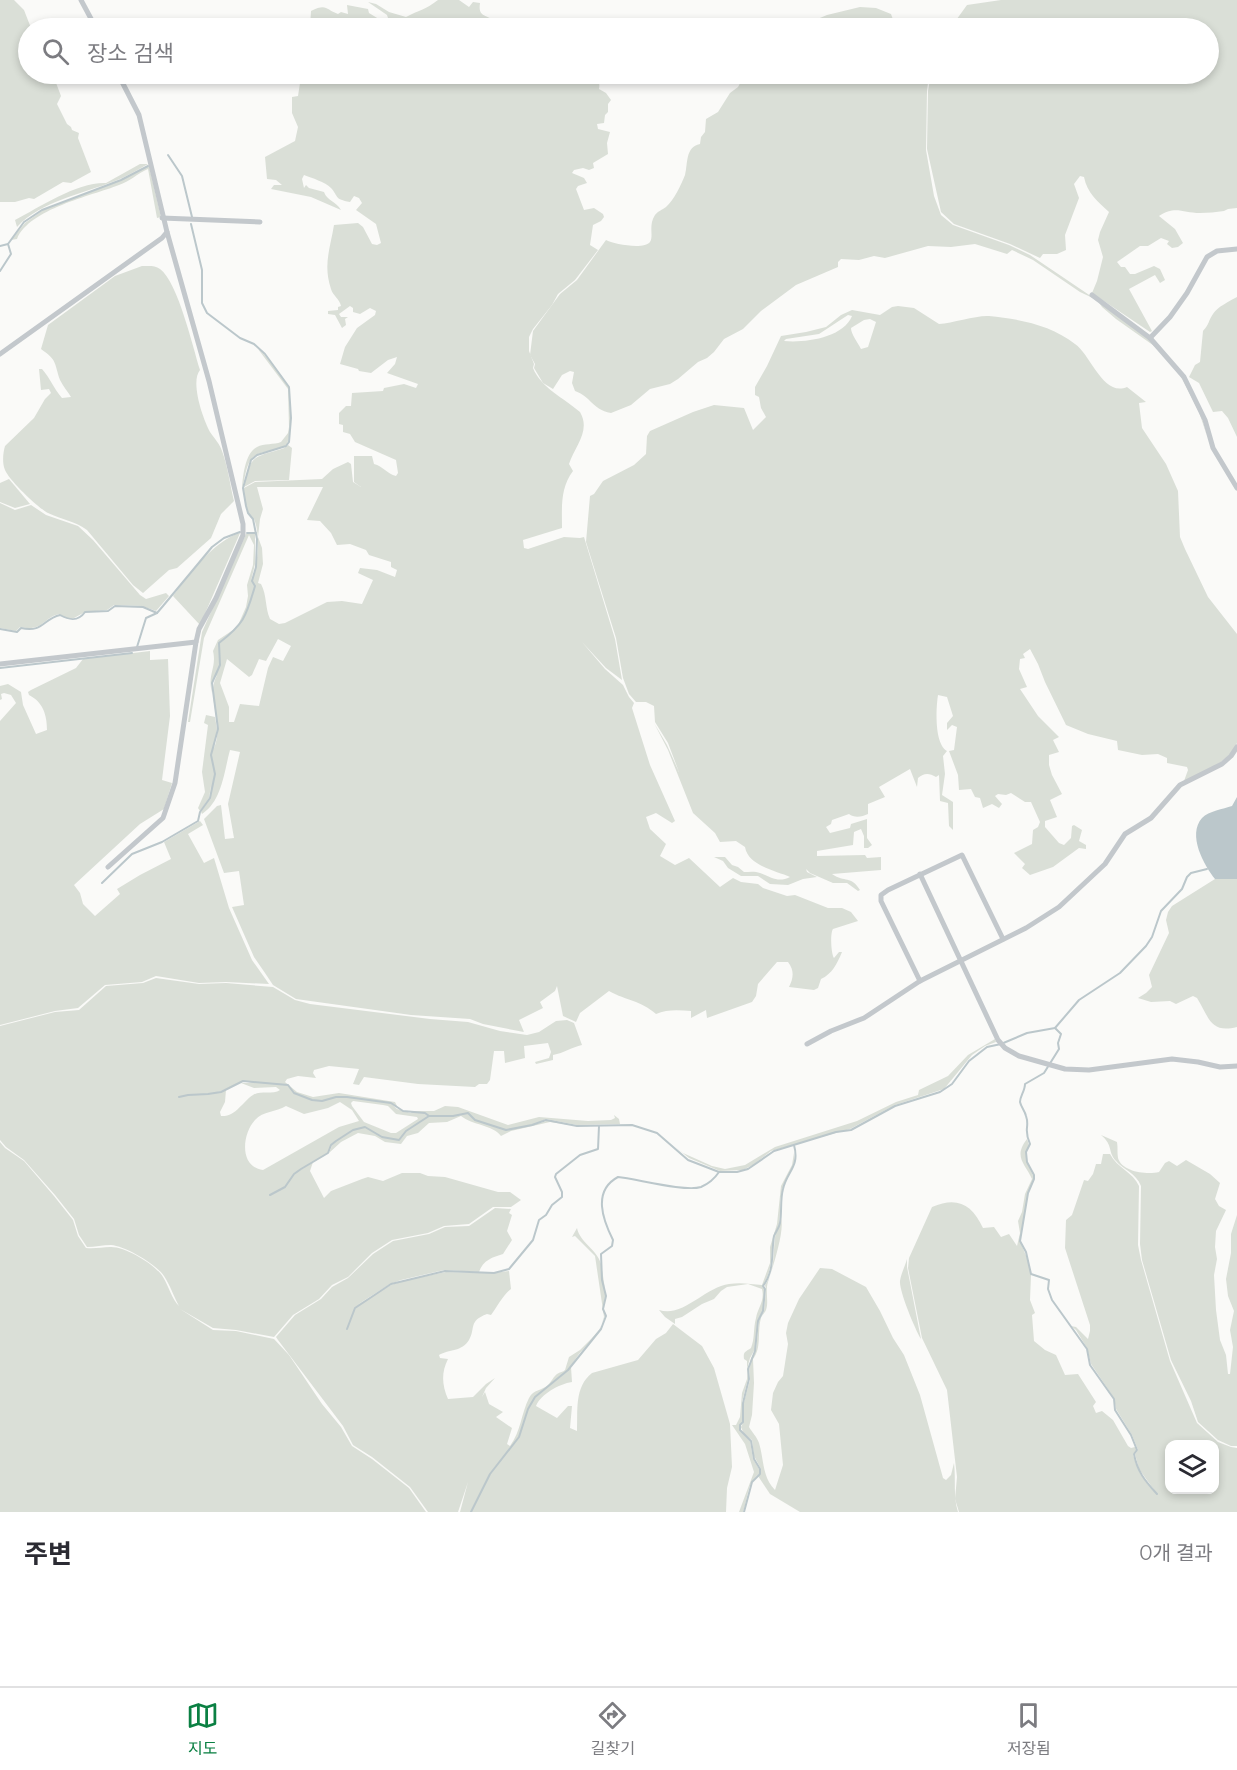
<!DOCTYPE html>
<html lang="ko">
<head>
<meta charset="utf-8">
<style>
	:root { --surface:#fff; --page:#f2f2f3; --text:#2b2b33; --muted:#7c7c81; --line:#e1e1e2; --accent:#0b8043 }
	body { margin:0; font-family:Montserrat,"Noto Sans KR",sans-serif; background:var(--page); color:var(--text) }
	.controls { position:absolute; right:18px; bottom:18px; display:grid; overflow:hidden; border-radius:12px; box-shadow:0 3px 9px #0003 }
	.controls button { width:54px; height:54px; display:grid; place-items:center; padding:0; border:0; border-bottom:2px solid var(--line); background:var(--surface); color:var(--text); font:30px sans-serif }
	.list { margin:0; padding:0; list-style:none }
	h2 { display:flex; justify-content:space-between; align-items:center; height:78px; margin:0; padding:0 24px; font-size:26px }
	h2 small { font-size:20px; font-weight:400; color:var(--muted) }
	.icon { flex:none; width:33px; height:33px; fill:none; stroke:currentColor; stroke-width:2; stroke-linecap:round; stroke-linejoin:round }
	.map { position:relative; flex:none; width:1237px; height:1512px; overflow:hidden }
	.search { position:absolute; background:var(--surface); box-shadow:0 3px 9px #0003; left:18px; right:18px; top:18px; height:66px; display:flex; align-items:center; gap:15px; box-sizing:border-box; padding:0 21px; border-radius:33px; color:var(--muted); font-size:22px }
	.sheet { height:174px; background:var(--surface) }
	nav { display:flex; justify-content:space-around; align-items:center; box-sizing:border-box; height:84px; border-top:2px solid var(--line); background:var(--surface); font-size:16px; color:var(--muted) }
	nav a { display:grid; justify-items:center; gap:3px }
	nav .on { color:var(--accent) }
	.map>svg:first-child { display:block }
	.green { fill:#dadfd7; fill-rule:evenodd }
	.water { fill:#bbc7cb }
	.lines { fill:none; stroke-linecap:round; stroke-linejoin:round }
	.stream { stroke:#bbc7cb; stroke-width:2 }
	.street { stroke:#c3c8cc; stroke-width:5 }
</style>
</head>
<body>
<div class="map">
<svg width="1237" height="1512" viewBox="0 0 1237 1512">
	<rect width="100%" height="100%" fill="#fafaf8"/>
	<!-- green -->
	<g class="green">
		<path d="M 0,0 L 14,0 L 24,10 L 31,28 L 28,28 L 28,74 L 52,74 L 53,75 L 61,96 L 57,104 L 67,124 L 71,127 L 72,130 L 79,133 L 78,138 L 91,172 L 71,183 L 63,182 L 34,199 L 29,198 L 15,202 L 0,202 Z"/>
		<path d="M 438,0 L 459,0 L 469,7 L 473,2 L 480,3 C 478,17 485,14 495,21 C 498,23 500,26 503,28 L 310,28 L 311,11 C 327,3 326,10 338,14 L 341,12 L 348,14 L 347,5 L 368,9 L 369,13 L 382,21 L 387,21 L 388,18 L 387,15 L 368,2 L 376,4 L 389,12 L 406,17 C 419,10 425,10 438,0 Z"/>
		<path d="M 1001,0 L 1237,0 L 1237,208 L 1228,209 L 1224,211 C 1216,212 1208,213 1200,213 C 1183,213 1175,205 1159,216 L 1175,229 L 1183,243 L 1178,247 L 1172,248 L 1167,244 L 1169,241 L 1161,238 L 1148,246 L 1140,246 L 1117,262 L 1121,267 L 1125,267 L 1130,274 L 1135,274 L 1154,266 L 1160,269 L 1165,280 L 1160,283 L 1155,275 L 1129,289 L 1152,331 L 1150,332 L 1092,293 L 1097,281 L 1103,257 L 1098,240 L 1100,232 L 1109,212 C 1098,202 1087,193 1084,177 L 1080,176 L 1074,184 L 1079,198 L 1065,235 L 1066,250 L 1057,254 L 1043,254 L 1040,258 L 1010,244 L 954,224 L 941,212 L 927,149 L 928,91 L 931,74 L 1208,74 L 1208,28 L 947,28 L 948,22 L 954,23 L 967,5 Z"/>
		<path d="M 860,7 L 876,8 L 891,14 L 896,28 L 796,28 L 827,15 Z"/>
		<path d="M 248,74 L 588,74 C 595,79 601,78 599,89 L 606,93 L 611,100 L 608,104 L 608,112 L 605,115 L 604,123 L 597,124 L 598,129 L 610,132 L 607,143 L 608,154 L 593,163 L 594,168 L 589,170 L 583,168 L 574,170 L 572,173 L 584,178 L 587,183 L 578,186 L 576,189 L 584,210 L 594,208 L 603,214 L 604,217 L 601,221 L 593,225 L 590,245 L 598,250 L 575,280 L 558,294 L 552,305 L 533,329 L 529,337 L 529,351 L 534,364 L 533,368 C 541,388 564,398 580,412 C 591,431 575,446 569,464 L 573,471 C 560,488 562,508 562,528 L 523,540 L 524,548 L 528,549 L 564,537 L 580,538 L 584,537 L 615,639 L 622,680 L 606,668 L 582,642 L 605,669 L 623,685 L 629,697 L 634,703 L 632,708 L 650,765 L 675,821 L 672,823 L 656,813 L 646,817 L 650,829 L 666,844 L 660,856 L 675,865 L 689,858 L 720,887 L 733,878 L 741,882 L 758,884 L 763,888 L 787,896 L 795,895 L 828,908 L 842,908 L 851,912 L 858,921 L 833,929 C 830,933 831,954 834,958 L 839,952 L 842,952 C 837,964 832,974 821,979 L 818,988 L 814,990 L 789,987 C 793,979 795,971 788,962 L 777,962 L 758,984 L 756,996 L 752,1002 L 707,1018 L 706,1010 L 691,1018 L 691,1011 C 679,1010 667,1009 656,1014 C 640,1000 627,1001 609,991 L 580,1013 L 576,1022 L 563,1016 L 557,986 L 555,991 L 540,1002 L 543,1008 L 519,1020 L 524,1032 L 483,1024 L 470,1019 L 411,1015 L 296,999 L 273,985 L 265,973 L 254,957 L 232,907 L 244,905 L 239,871 L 224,873 L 204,819 L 217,806 L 221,805 L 225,839 L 234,838 L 228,804 L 240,752 L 230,750 C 224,772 222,801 202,814 L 201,812 L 210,798 L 211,786 L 209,798 L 200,811 L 198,808 L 205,792 L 202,772 L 208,725 L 204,723 L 206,715 L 215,717 L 217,729 L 214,748 C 225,722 205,697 217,675 L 211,683 L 212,693 C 207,674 217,668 213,651 L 218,640 L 233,630 L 239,623 L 246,607 L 248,596 L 247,585 L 253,565 L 254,545 L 249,535 L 204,638 L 190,722 L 188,722 L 202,632 L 246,534 L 255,534 L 255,564 L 251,581 C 258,566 261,535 254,519 C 252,516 250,515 248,512 C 245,504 244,496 244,488 L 255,482 L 322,479 L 333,469 L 348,462 L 351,464 L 353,482 L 361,487 L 354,482 L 354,456 L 372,456 L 374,464 C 383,466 387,474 396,476 L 398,473 L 396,460 L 355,442 L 350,434 L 343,432 L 343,425 L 339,424 L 339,413 L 346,406 L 351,406 L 352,393 L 383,391 L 384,388 L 404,384 L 416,388 L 418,384 L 387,373 L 395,364 L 397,357 L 388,360 L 371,373 L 359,371 L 358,369 L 340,364 L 345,347 L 357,328 L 375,315 L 376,311 L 370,308 L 360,314 L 353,312 L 353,308 L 350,306 L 339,314 L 341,317 L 348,317 L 345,319 L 346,325 L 342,328 L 335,315 L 328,314 L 328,311 L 338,310 L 338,307 L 341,306 C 339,298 333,296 331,289 C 323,265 330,249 334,225 L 358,223 L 363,227 L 372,244 L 377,245 L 381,243 L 376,224 L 356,210 L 362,203 L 359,198 L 354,196 L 350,202 C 334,199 339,197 331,188 C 325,182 312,178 304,175 L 302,179 L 304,188 L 306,185 L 309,188 L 324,192 C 327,201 336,201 341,210 L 311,197 L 271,189 L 274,185 L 282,185 L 276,180 L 267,179 L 265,157 L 295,141 L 298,127 L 292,113 L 292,97 L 298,96 L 300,83 L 296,77 L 274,78 L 269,74 L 251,81 ZM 257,487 L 323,487 L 307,520 L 320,521 L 331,533 L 337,545 L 350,544 L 366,550 L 369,555 L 391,562 L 391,567 L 397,570 L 395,577 L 377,570 L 360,568 L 358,573 L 373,580 L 362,604 L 342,601 L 327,602 L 285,623 L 279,624 L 270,619 C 265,608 267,595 261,584 L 258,583 L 263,564 L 262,548 L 258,537 L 260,519 L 263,509 ZM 278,639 L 291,646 L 283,661 L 273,657 L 268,668 L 259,706 L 240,704 L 234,722 L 229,722 L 229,707 L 220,683 L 227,659 L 249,677 L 252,675 L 259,659 L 266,661 Z"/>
		<path d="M 745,74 L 929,74 L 927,91 L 926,150 L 934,196 L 941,215 L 953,225 L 1009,245 L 1030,255 L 1147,334 L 1183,375 L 1200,411 L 1207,436 L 1199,412 L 1180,375 L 1157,348 L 1116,319 L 1102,307 L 1097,300 L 1080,292 L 1033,260 L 1012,250 L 1007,254 L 975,244 L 951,247 L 928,246 L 885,258 L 874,256 L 859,260 L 841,259 L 838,262 L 838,267 L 796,285 L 761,311 L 743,329 L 724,339 L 714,352 L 707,358 L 698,362 L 678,379 L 670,384 L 650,389 L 631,405 L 611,413 C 591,409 592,397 575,391 L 572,383 L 574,372 L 570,371 L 562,375 L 553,389 L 543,383 L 534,368 L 535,364 L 530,355 L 533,331 L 560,294 L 577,280 L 606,240 C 613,244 644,250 650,242 C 654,236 648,226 655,215 C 658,211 662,210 666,207 C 674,200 681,185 685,175 C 688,164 685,147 700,144 L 701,137 L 705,132 L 706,119 L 718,112 L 730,93 L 738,87 Z"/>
		<path d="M 140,164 L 148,164 C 137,170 126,177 115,181 C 82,194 41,201 17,227 L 15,220 C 40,207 77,182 106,183 Z"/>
		<path d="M 149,166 L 161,217 L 157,218 L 148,169 C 138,173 129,182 119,185 C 91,196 29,209 17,239 L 11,240 L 25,223 L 43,210 L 122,180 Z"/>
		<path d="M 142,266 C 148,266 155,265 160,269 C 178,282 193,348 200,370 C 190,382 203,419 210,432 C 214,438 220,444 222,451 C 228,467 230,485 234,501 L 221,514 L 211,538 L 177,568 L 169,570 L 143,593 L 133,585 L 87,530 C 75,521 62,520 48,513 C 38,508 9,480 5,470 C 2,463 3,453 5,446 L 34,418 L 45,399 L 51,393 L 49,389 L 41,390 L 39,369 L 42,369 C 50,378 54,389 62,398 L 71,397 C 68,392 63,386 60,380 C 54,363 58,361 41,349 L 48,325 L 115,276 Z"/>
		<path d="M 1237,297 L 1237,437 L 1228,418 L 1222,411 L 1213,412 L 1199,383 L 1189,377 L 1195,365 L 1200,362 L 1203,331 C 1210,323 1208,321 1213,314 C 1217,307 1230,301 1237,297 Z"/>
		<path d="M 898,306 L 914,308 L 939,324 C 953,323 977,315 989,316 C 1019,319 1051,325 1075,344 C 1091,355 1103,397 1127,387 L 1146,402 L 1139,403 L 1142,428 L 1166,464 L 1178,491 L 1180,537 L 1185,549 L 1208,597 L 1237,634 L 1237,743 C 1228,764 1203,771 1184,781 L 1188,770 L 1187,767 L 1167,763 L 1167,758 L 1158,754 L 1142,755 L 1118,750 L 1117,741 L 1088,734 L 1066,725 L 1045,682 L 1038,664 L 1030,649 L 1023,654 L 1025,658 L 1020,659 L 1019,669 L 1027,687 L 1020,689 L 1038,716 L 1059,737 L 1053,740 L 1059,752 L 1049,755 L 1049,765 L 1052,775 L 1062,794 L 1050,800 L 1057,817 L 1045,821 L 1045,827 L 1059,843 L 1064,845 L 1071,838 L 1072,826 L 1074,825 L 1082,830 L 1079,841 L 1086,845 L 1086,849 L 1079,848 L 1053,867 L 1030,875 L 1022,868 L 1025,864 L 1014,853 L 1032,844 L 1033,830 L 1038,827 L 1040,822 L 1031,802 L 1025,802 L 1011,793 L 1006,795 L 998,794 L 995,796 L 1002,804 L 999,808 L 992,804 L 983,808 L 980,798 L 975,797 L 971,789 L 959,790 L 958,775 L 949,751 L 954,750 L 957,727 L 952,725 L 947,730 L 947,723 L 953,716 L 947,697 L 938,695 C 936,708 934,743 947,751 L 943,756 L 945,774 L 942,795 L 953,802 L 953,830 L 949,826 L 948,803 L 940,801 L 939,775 L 936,777 C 929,773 924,773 918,778 L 917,787 L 910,769 L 879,787 L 885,797 L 868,804 L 868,814 C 862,817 854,818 849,814 L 832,820 L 831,824 L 826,827 L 830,833 L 850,828 L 851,824 L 867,819 L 867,838 L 872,845 L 868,848 L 864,848 L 864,836 L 861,829 L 854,832 L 853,845 L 817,851 L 817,856 L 865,855 L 867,858 L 881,857 L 881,870 L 832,874 C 845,883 851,875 860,890 L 858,891 L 847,883 L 833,883 L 810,873 L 806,869 L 807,872 L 817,877 L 803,879 L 788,885 L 770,884 L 758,876 L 741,876 L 728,868 L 723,861 L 714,857 L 725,857 L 732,865 L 738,867 L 744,872 C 749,872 755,871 760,873 C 771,877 778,883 790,877 C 777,871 748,866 745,847 L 736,841 L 720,842 L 715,833 L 693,813 L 668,750 L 654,723 L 667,745 L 679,772 L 668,743 L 655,722 L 654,706 L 646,702 L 636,702 L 629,694 L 623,678 L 616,638 L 586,542 L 590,496 L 594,494 L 603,481 L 634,465 L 646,454 L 647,436 L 650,431 L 693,412 L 714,405 L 744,408 L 753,430 L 766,417 L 761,408 L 759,397 L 755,395 L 755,387 L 767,366 L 781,336 L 806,332 L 826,327 L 841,315 L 852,310 L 880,315 L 892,307 ZM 848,315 L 852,316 C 843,338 805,343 784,341 L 786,339 L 819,334 ZM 870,319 L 876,322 L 868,347 L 861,349 C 858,343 851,334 851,328 L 864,320 Z"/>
		<path d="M 258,349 C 266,355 287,380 289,389 C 291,396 291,439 287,444 C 277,454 257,448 250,461 C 245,469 245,480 242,488 C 243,476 245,453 257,447 C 264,443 274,445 281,442 L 288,433 L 289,427 L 288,389 Z"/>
		<path d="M 288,445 L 292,448 L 289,480 L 255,481 L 244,487 C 249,462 250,457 275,451 C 281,449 284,449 288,445 Z"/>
		<path d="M 9,479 L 30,504 L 15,508 L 0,502 L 0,483 Z"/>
		<path d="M 0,503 L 15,510 L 31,505 L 46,515 L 78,526 L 93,540 L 140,595 L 146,599 L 166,593 L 169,596 L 156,611 L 142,606 L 114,605 L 107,610 L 85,612 L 74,618 L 68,619 L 59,614 C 42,618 44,632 20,627 L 16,631 L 0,628 Z"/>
		<path d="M 240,533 L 200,625 L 173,596 C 190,574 213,541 240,533 Z"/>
		<path d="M 150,651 L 150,660 L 168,659 L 170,716 L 162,780 L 172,783 L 164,809 L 140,824 L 74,885 L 80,893 L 83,904 L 95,916 L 120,894 L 117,889 L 140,875 L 171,859 L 164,842 L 200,821 L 203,825 L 188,834 L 204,863 L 214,858 L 229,908 L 252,960 L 269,984 L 226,982 L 199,983 L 156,976 L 142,982 L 105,985 L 78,1008 L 55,1011 L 0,1025 L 0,721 L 16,703 L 11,695 L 4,693 L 1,694 L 2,699 L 0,700 L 0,686 L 8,684 L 21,692 L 23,705 L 36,734 L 47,730 C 47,715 43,702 29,695 L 28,692 L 31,690 L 76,668 L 83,659 Z"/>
		<path d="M 1215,879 L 1237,879 L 1237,1027 C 1210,1034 1209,1017 1197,998 L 1193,996 L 1176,1004 L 1170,1001 L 1151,1002 L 1138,998 L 1146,993 L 1152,987 L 1149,975 L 1169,933 L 1166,920 L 1168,912 L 1172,906 Z"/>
		<path d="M 156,978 L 199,984 L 226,983 L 273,987 L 295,1000 L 310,1004 L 430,1019 L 468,1022 L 500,1031 L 527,1035 L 539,1032 L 556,1021 L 567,1020 L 574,1023 L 582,1045 C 572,1047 564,1053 553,1055 L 553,1060 L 536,1064 L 535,1062 L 549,1058 L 551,1052 L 548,1043 L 524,1046 L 525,1058 L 505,1063 L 504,1051 L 494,1051 L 490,1080 L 487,1084 L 479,1084 L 475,1087 L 418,1084 L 364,1077 L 359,1085 L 353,1084 L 359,1069 L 329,1066 L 314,1070 L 313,1073 L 316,1078 L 298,1076 L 287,1079 L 285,1082 L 297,1092 L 313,1097 L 339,1093 L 395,1102 L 398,1108 L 392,1103 L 372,1101 L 391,1103 L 397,1109 L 411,1113 L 412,1111 L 434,1111 L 445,1106 L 458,1107 L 508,1125 L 539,1117 L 588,1121 L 611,1120 L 615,1118 L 614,1115 L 619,1119 L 620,1124 L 577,1125 L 546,1119 L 533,1125 L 550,1120 L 577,1126 L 550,1122 L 511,1131 L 501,1136 C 493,1125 472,1125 461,1116 L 447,1122 L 429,1123 L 418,1133 L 407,1136 L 401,1144 L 385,1142 L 375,1136 L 358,1133 L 341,1142 L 329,1153 L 333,1143 L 328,1153 L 294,1174 L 313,1162 L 310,1171 L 324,1198 L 331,1191 L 362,1179 L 368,1177 L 383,1181 L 402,1173 L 420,1173 L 428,1176 L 445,1177 L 498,1192 L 510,1192 L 521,1200 L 511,1207 L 493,1207 L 469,1224 L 444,1226 L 428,1233 L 392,1240 L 372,1253 L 348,1277 L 332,1285 L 319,1299 L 293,1315 L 274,1337 L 236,1330 L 213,1328 L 180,1309 L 213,1330 L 236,1331 L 274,1339 L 289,1355 L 322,1404 L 341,1427 L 352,1446 L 372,1459 L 409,1488 L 426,1512 L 0,1512 L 0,1142 L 5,1148 L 24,1161 L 54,1196 L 73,1220 L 78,1236 L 86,1248 C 95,1249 102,1247 110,1247 C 125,1246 156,1265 163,1277 C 169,1287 172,1299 179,1306 C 174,1297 170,1285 164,1276 C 156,1264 125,1246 111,1245 C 103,1245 95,1247 87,1247 L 79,1235 L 74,1219 L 55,1195 L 24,1160 L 6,1147 L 0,1140 L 0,1026 L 55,1012 L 79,1010 L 106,986 L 143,983 ZM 243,1081 L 253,1083 L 241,1083 L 254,1088 L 276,1087 L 280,1090 C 273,1095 261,1090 253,1095 C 242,1102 236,1117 221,1116 L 220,1112 L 225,1102 L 226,1090 L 211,1094 L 221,1091 ZM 353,1101 L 383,1105 L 388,1106 L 396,1114 L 417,1117 L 418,1119 L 396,1133 L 391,1133 L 364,1122 L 352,1106 L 351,1103 ZM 340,1102 L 352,1110 L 359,1121 L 339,1127 L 263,1170 C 239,1167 242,1134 255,1120 C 263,1111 276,1112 286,1106 L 304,1114 L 328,1108 Z"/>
		<path d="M 995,1039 L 996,1042 L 985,1046 L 972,1055 L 944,1089 L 895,1105 L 850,1129 L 771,1151 L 753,1165 L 743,1170 L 720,1171 L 689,1158 L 674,1146 L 683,1153 L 712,1166 L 725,1169 L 745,1165 L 775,1147 L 857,1121 L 896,1102 L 918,1095 L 919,1090 L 948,1076 L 968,1055 Z"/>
		<path d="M 1101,1135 L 1117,1142 C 1118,1147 1117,1153 1118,1158 C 1122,1172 1147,1175 1159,1172 L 1165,1163 L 1169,1161 L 1177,1166 L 1186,1160 L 1210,1174 L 1220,1183 L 1215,1199 L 1219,1206 L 1226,1210 L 1216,1231 L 1215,1247 L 1217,1259 L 1214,1275 L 1216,1310 L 1220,1340 L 1226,1355 L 1228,1374 L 1230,1374 L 1233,1347 L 1230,1330 L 1234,1311 L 1228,1296 L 1226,1279 L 1231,1253 L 1231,1234 L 1237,1215 L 1237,1446 L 1231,1446 L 1218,1440 L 1198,1422 L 1191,1401 L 1171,1360 L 1142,1260 L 1140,1244 L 1141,1186 C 1136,1173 1124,1170 1116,1161 C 1107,1151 1114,1146 1101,1135 Z"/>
		<path d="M 1027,1139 L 1029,1145 C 1022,1161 1029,1163 1034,1178 L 1028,1193 L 1020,1241 L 1027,1258 L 1031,1275 L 1030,1300 L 1035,1313 L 1032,1315 L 1034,1341 L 1045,1350 L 1056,1355 L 1065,1375 L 1078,1374 L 1096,1402 L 1093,1406 L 1096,1413 L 1102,1411 L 1113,1420 L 1128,1446 L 1131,1448 L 1135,1447 L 1137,1450 L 1133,1454 C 1137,1471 1145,1483 1157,1494 L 1139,1469 L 1135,1454 L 1138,1450 L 1132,1435 L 1116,1409 L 1114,1398 L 1091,1364 L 1087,1348 L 1076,1330 L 1071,1326 L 1076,1327 L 1088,1339 L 1090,1331 L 1090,1325 L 1065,1248 L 1066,1220 L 1072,1215 L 1084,1180 L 1088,1181 L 1093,1174 L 1096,1164 L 1101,1164 L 1103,1154 L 1110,1154 C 1117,1168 1133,1172 1139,1186 L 1138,1245 L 1141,1260 L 1170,1361 L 1197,1423 L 1218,1442 L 1231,1447 L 1237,1448 L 1237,1512 L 959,1512 L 955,1499 L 957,1477 L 947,1390 L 922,1338 L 908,1268 L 909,1258 L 932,1207 C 957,1196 972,1204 983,1228 L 994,1227 L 1001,1237 L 1009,1234 L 1017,1246 L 1020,1233 L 1018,1221 L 1022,1212 L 1025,1194 L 1032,1179 C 1025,1163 1013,1157 1027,1139 ZM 1170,1444 L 1214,1444 L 1214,1490 L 1170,1490 Z"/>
		<path d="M 794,1153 C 797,1168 784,1177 782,1192 C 779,1202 781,1213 779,1224 C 778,1228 775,1232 774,1237 C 770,1258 774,1265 763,1286 L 765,1289 L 763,1310 L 758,1320 L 755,1349 L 750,1358 L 747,1369 L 748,1379 L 742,1402 L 743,1421 L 739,1426 L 740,1430 L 750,1441 L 753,1459 L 759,1469 L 759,1474 C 747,1482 748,1499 743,1512 L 739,1512 L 754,1472 L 745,1444 L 732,1425 L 736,1425 L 740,1417 L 742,1393 L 747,1379 L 747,1361 L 744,1359 C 743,1352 745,1352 751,1348 C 755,1338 753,1329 756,1318 C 758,1307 765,1301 762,1289 L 748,1284 L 727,1287 L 721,1291 L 714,1299 L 702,1304 L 682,1317 L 675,1319 L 675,1324 L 665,1317 L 659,1310 C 683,1318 705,1287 729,1284 C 740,1282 751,1284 762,1285 L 770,1263 L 770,1247 L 777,1224 L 781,1186 L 792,1165 Z"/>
		<path d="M 495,1208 L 511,1209 L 509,1213 L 512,1215 L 507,1231 L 512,1240 L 503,1254 C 493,1257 483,1260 479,1272 L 444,1270 L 401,1280 L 390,1284 L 357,1305 L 391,1285 L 407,1280 L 446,1272 L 492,1273 L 509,1271 L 511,1289 C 503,1295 497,1307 491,1315 L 487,1314 C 468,1321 476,1328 469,1340 C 462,1352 449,1349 439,1355 L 440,1358 L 448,1359 C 441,1373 442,1385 448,1399 L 473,1397 L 486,1384 L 495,1378 L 486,1388 L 482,1397 L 485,1392 L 489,1404 L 503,1412 L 496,1417 L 512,1428 L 507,1444 L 510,1446 C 521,1431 521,1414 529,1398 C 534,1389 541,1391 548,1385 C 551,1382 554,1376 557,1374 C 560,1372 563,1372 565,1370 L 569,1357 L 580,1350 L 591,1339 L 600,1329 L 604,1317 L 595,1256 L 575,1236 L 572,1237 L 577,1228 C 580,1243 597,1249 601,1264 C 602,1271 606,1290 605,1297 C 604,1305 602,1308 605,1316 L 598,1333 L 579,1354 L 568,1370 L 551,1386 L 571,1367 L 572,1382 C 559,1384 541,1394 536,1406 L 557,1418 L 568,1406 L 572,1406 L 570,1428 L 577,1431 C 578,1411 574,1387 592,1373 L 638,1360 L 656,1339 L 666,1333 L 673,1324 L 702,1346 L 714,1368 L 730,1424 L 732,1467 L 727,1488 L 726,1512 L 460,1512 L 468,1482 L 458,1512 L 428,1512 L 410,1487 L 372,1457 L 353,1445 L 343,1426 L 278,1340 L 276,1337 L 295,1315 L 321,1299 L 332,1287 L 348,1278 L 373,1254 L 393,1241 L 429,1234 L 445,1227 L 469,1226 Z"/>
		<path d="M 781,1219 C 785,1230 772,1270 768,1282 C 765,1291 769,1302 766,1310 C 765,1313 762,1315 761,1318 C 757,1332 762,1348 753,1359 L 754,1383 L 752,1415 L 749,1427 C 752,1432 757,1437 759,1443 C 764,1459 762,1477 775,1490 L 783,1465 L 779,1424 L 771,1410 L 773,1393 L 778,1382 L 783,1376 L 788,1344 L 786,1333 L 788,1323 L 799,1299 L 820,1268 L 832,1269 L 866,1287 L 880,1311 L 893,1338 L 904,1355 L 920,1395 L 943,1478 L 946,1480 L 951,1475 L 954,1463 C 956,1480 953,1496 958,1512 L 800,1512 L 770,1494 L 758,1476 L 761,1474 L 761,1469 L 754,1456 L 752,1440 L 744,1434 L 741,1427 L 744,1421 L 744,1402 L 750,1380 L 749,1369 L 751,1358 L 756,1350 L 759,1321 L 764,1311 L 766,1289 L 765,1285 C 775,1271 773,1254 775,1237 C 776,1231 780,1226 781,1219 Z"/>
		<path d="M 907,1259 L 907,1267 L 921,1339 C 915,1329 899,1291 900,1281 C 901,1274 905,1266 907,1259 Z"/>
	</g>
	<!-- water -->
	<path class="water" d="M 1237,797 L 1237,879 L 1215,879 C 1204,865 1187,835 1202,818 C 1209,811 1223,809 1232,806 Z"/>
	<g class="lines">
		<!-- stream -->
		<g class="stream">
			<path d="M 168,155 L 182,176 L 192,217"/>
			<path d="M 0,246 L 8,244 L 24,222 L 42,210 L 121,180 L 148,166"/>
			<path d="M 0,271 L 11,254 L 8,244"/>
			<path d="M 247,533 L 256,533"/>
			<path d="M 0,629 L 17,632 L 21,628 C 43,633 43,619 60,615 C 69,620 78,622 85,612 L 108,611 L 115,606 L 143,607 L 157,613"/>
			<path d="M 137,647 L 146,618 L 157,613 L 163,606 L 212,547 L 224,538 L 240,532"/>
			<path d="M 0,668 L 132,653"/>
			<path d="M 102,883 L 132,854 L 162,842 L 198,821 L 200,812 L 210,798 L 215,774 L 211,755 L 218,729 L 212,683 L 220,665 L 219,643 C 245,623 246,616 255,586 L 252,581 L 256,567 L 257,539 L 253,519 L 248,513 L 246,506 L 243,488 L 251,460 L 257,455 L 286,446 L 289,442 L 291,418 L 289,387 L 265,354 L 254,344 L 240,338 L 207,313 L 202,303 L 202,270 L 191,224"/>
			<path d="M 1055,1028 L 1061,1034 L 1058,1043 L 1059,1049 L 1044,1073 L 1025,1084 C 1025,1091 1020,1096 1020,1102 C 1021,1107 1025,1111 1026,1116 C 1030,1127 1023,1129 1030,1144 L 1026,1152 L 1027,1162 L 1034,1175 L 1034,1179 L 1028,1193 L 1020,1241 L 1026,1252 L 1031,1274 L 1049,1280 L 1048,1289 L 1052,1300 L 1087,1349 L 1090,1365 L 1114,1399 L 1115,1410 L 1131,1435 L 1137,1450 L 1134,1454 C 1137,1471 1145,1481 1157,1494"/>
			<path d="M 179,1097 L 188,1095 L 208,1094 L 221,1092 L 243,1081 L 288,1085 L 294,1093 L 312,1100 L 322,1101 L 336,1097 L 347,1097 L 391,1103 L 403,1111 L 425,1113 L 429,1116 L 453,1116 L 468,1113 L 475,1120 L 506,1130 L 532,1125 L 546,1120 L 577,1126 L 632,1125 L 657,1133 L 688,1160 L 719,1172 L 737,1172 L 748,1169 L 774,1151 L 836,1132 L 851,1130 L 895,1106 L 940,1092 L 952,1084 L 969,1061 L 987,1047 L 1001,1044 L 1027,1033 L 1055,1028 L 1079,1000 L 1120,973 L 1146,946 L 1152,937 L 1161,911 L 1182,889 L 1187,877 L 1191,873 L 1207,869"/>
			<path d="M 270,1195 L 285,1187 L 294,1174 L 301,1169 L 328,1153 L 331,1145 L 336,1141 L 353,1130 L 365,1127 L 382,1137 L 399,1140 L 406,1131 L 429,1116"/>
			<path d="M 347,1329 L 355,1308 L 391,1284 L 445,1271 L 494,1273 L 509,1269 L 533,1240 L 539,1220 L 546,1215 L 552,1205 L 562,1197 L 562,1192 L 555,1177 L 556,1174 L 580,1155 L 598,1149 L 599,1126"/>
			<path d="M 471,1512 L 490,1474 L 519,1437 L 528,1409 L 535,1397 L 568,1370 L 601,1329 L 606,1316 L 603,1309 L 606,1296 L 602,1280 L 601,1254 L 612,1246 L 613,1240 C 603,1220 592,1191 618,1177 C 637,1179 685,1192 701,1187 C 708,1184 715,1178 719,1172"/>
			<path d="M 744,1512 L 752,1482 L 760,1474 L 760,1469 L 754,1459 L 751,1441 L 740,1430 L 740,1425 L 743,1422 L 743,1403 L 749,1379 L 748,1369 L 755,1351 L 758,1321 L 763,1311 L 765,1289 L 763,1286 C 775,1270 771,1254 774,1236 C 776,1231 779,1228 780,1223 C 782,1212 780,1200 783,1189 C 787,1171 800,1167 794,1145"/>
		</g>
		<!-- street -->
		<g class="street">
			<path d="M 81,0 L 96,28"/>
			<path d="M 162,218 L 260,222"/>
			<path d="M 1092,295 L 1150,338 L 1184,377 L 1205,420 L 1213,448 L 1237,488"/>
			<path d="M 1150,338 L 1170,317 L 1187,293 L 1207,257 L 1217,251 L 1237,249"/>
			<path d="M 0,354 L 162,238 L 167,232 L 139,115 L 118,74"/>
			<path d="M 0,664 L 196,642 L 199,629 L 216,598 L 243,535 L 243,524 L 209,381 L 167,232"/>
			<path d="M 108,867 L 163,818 L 175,783 L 196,642"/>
			<path d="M 920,874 L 998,1040 L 1005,1048 L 1019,1056 L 1065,1069 L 1089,1070 L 1172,1059 L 1198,1062 L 1220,1067 L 1237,1066"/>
			<path d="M 920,981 L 881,901 L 881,895 L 888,890 L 962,855 L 1003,939"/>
			<path d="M 807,1044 L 831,1031 L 864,1018 L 920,981 L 1026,928 L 1059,907 L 1105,864 L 1125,834 L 1151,818 L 1180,785 L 1222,764 L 1231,756 L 1237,747"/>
		</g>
	</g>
</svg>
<div class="controls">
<button><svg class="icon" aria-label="layers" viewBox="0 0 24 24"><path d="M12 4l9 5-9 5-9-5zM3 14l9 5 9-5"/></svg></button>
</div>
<div class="search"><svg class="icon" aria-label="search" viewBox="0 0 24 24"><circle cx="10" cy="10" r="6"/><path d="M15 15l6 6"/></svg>장소 검색</div>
</div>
<section class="sheet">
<h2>주변<small>0개 결과</small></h2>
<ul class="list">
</ul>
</section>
<nav>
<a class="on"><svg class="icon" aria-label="map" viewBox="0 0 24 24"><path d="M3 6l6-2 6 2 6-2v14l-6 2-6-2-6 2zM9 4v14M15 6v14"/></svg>지도</a>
<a><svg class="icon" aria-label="directions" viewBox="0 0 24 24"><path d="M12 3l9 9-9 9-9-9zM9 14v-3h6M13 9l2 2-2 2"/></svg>길찾기</a>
<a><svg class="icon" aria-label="saved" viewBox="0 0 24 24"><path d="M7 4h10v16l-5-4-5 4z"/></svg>저장됨</a>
</nav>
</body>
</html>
